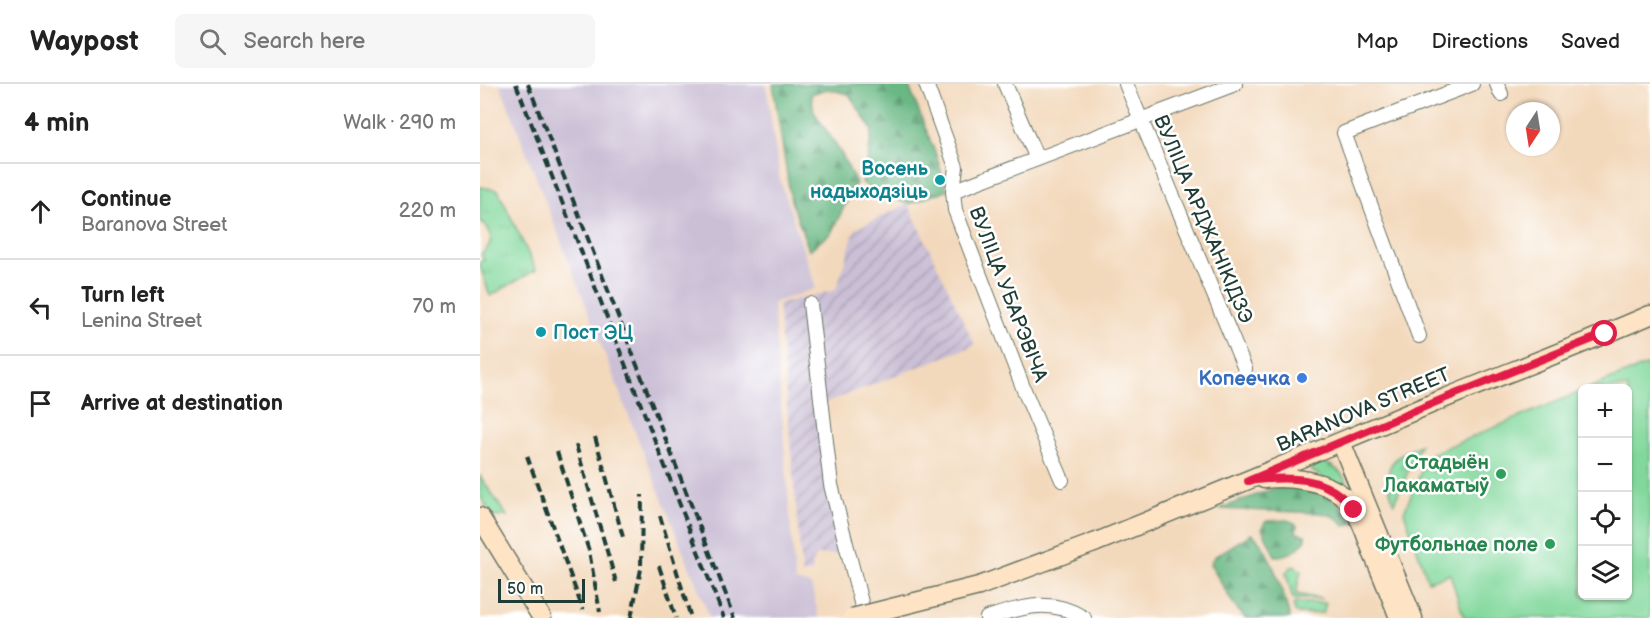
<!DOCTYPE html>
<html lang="en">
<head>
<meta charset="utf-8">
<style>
	:root { --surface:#fff; --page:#f6f6f6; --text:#222; --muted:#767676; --line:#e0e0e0 }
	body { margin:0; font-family:"Balsamiq Sans",sans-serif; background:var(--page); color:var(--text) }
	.controls { position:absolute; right:18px; bottom:18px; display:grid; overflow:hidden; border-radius:9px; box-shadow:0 2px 4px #0004 }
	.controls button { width:54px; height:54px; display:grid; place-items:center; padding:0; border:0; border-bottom:2px solid var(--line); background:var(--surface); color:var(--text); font:30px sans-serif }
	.compass { position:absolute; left:1026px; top:18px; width:54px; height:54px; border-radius:50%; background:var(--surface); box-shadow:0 2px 4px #0004; rotate:192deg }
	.scale { position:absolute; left:18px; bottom:15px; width:87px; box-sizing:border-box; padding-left:6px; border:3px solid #1f3d34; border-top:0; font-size:16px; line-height:21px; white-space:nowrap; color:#1f3d34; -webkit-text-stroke:4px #fff; paint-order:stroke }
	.stop { position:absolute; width:18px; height:18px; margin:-14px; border:4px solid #e11d48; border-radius:50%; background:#fff }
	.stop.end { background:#e11d48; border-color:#fff; box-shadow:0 2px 6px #0008 }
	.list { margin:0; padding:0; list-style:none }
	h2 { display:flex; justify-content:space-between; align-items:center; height:78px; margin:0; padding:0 24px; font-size:26px }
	h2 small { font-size:20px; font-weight:400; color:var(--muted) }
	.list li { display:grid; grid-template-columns:39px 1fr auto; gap:18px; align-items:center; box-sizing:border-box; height:96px; padding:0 24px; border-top:2px solid var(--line) }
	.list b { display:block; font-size:22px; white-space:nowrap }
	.list p { margin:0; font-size:20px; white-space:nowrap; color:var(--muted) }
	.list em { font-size:20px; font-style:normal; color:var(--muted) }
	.icon { flex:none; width:33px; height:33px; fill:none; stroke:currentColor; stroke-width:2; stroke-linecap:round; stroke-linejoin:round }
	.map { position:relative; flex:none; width:1170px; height:534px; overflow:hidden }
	header { display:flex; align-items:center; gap:36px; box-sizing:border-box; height:84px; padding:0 30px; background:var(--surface); border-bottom:2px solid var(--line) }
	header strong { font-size:28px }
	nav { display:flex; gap:33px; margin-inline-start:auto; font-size:21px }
	.search { width:420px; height:54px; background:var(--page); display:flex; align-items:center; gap:15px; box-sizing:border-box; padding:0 21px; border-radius:9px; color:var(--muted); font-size:22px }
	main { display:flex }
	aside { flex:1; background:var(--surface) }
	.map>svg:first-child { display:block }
	.industrial { fill:url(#industrial-furrows) }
	.railway { fill:#cbbfd5 }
	.grass { fill:url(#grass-tufts); stroke:#508a68; stroke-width:1.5 }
	.forest { fill:url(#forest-firs); stroke:#447a5c; stroke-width:1.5 }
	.park { fill:#82d89c; stroke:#508a68; stroke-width:1.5 }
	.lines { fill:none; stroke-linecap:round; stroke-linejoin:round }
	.street-casing { stroke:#697464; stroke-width:16 }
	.secondary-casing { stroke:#697464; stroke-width:21 }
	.street { stroke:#fff; stroke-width:14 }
	.secondary { stroke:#fee4c5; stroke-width:18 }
	.rail { stroke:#1f3d34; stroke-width:4; stroke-dasharray:9 4.5; stroke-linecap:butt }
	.secondary-bridge-casing { stroke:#697464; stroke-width:21; stroke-linecap:butt }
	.secondary-bridge { stroke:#fee4c5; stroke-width:18 }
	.route { stroke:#e11d48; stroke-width:8 }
	.culture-dot { fill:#0f9aa8; stroke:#fff; stroke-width:2 }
	.shop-dot { fill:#3f7fe0; stroke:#fff; stroke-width:2 }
	.leisure-dot { fill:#2e9e5b; stroke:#fff; stroke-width:2 }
	.labels { text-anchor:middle; stroke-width:5; stroke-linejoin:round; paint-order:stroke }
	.culture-label { font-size:20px; font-weight:bold; fill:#0d838f; stroke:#fff; text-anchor:end }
	.street-label { font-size:20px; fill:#1f3d34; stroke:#fff }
	.shop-label { font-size:20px; font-weight:bold; fill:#366cbe; stroke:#fff; text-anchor:end }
	.leisure-label { font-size:20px; font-weight:bold; fill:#27864d; stroke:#fff; text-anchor:end }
</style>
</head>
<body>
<header>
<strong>Waypost</strong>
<div class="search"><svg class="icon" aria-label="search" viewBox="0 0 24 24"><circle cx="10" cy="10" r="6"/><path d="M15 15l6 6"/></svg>Search here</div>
<nav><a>Map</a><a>Directions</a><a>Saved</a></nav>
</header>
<main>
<aside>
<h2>4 min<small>Walk · 290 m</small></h2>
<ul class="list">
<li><svg class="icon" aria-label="ahead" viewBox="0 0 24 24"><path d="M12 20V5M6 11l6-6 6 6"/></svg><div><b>Continue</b><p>Baranova Street</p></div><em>220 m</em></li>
<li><svg class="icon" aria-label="left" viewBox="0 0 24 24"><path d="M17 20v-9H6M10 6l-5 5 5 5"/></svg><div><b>Turn left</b><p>Lenina Street</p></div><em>70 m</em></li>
<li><svg class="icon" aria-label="arrive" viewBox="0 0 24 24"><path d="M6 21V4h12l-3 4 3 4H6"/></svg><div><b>Arrive at destination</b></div></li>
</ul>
</aside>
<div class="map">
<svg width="1170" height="534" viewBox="0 0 1170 534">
	<defs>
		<pattern id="industrial-furrows" width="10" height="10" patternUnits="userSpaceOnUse" patternTransform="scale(1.5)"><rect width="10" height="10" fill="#cbbfd5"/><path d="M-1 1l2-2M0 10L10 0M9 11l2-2" fill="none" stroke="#a49cae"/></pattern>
		<pattern id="grass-tufts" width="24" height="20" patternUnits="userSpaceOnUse" patternTransform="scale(1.5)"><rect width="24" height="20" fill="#82d89c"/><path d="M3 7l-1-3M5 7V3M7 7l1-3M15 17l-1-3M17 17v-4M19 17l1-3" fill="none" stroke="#70ba87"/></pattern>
		<pattern id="forest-firs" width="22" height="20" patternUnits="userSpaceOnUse" patternTransform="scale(1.5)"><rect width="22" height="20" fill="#69b884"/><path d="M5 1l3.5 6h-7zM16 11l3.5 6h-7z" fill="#56976d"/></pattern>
	</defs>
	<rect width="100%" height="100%" fill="#fff"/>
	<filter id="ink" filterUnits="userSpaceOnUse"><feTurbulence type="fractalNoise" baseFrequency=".0167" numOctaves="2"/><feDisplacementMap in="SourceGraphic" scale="12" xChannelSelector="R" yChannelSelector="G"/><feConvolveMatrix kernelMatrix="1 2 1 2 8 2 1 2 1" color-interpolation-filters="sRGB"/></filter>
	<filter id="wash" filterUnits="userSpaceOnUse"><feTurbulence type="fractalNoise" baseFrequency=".008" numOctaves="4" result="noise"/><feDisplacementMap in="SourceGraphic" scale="24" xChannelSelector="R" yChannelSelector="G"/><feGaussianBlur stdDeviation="1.35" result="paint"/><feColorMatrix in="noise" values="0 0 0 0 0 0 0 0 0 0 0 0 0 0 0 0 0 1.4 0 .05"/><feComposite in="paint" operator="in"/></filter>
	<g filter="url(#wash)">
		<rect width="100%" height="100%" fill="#f3d9bc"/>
		<!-- industrial -->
		<path class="industrial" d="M 428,120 L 495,261 L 348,318 L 338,317 L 361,470 L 337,471 L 332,479 L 333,488 L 322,490 L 298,220 L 356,206 L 375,145 Z"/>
		<!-- railway -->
		<path class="railway" d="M 20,0 L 286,0 L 300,96 L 336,204 L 293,219 L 315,497 L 331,501 L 339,534 L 230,534 L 146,325 Z"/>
		<!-- grass -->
		<g class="grass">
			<path d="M 0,103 L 18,106 L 56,186 L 10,212 L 0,182 L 0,178 L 4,176 L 1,170 C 14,161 14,145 0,137 Z"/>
			<path d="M 940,361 L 914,419 C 901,385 908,375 940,361 Z"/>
			<path d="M 841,378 C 857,381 865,393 871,407 L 868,408 L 832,387 L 832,381 Z"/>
			<path d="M 0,392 L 27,432 L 13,433 L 0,412 Z"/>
			<path d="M 816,482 L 816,484 L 821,486 L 816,510 L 842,515 L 813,515 L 806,489 L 811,483 Z"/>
			<path d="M 816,519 L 846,519 L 843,529 L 818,530 L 815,528 L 813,521 Z"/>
		</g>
		<!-- forest -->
		<g class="forest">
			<path d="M 293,0 L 428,0 L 456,71 L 467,106 L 428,120 L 415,115 L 404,104 L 392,107 L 382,98 L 388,74 L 392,46 L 369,10 L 347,5 L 331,10 L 334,28 L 360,67 L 376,99 L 351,149 L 329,166 L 311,117 Z"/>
			<path d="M 820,403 C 849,408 857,415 874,438 L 865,442 C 858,433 851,431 840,429 L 739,425 L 795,404 Z"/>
			<path d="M 788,437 L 807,436 L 815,439 L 817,442 L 816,449 L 825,451 L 826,455 C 818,466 810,472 795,472 L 782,444 L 785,438 Z"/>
			<path d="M 771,450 C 789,459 805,515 810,534 L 765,534 L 754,521 L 730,480 L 734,473 Z"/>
		</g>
		<!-- park -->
		<path class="park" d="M 1170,280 L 1170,534 L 984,534 L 970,490 L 948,497 L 924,428 L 948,371 L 1102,307 L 1102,512 L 1148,512 L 1148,304 L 1109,304 Z"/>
	</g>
	<g filter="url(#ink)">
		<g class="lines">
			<defs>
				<g id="street">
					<path d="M 446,0 L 476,83 L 473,107 L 475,126 L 544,306 L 582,396"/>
					<path d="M 525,0 L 557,75"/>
					<path d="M 646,0 L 765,285"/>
					<path d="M 1017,0 L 1021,10"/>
					<path d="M 473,107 L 755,0"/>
					<path d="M 330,220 L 351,401 L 385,534"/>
					<path d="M 939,252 L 864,49 L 992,0"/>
					<path d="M 507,534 C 542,523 571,513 604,534"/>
				</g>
				<g id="secondary">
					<path d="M 861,358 L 933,534"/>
					<path d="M 784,395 C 809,392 849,396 867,416 C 880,431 886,451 893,470 C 902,491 911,512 919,534"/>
					<path d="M 0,433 L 62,534"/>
					<path d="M 614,459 C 731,412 847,363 963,315 C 1032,287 1101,261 1170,231"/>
				</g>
			</defs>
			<!-- street casing -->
			<use href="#street" class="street-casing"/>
			<!-- secondary casing -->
			<use href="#secondary" class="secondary-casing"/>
			<!-- street -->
			<use href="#street" class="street"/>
			<!-- secondary -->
			<use href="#secondary" class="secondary"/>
			<!-- rail -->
			<g class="rail">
				<path d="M 36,0 L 244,534"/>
				<path d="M 48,0 L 255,534"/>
				<path d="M 115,353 L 143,453"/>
				<path d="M 96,361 L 136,498"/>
				<path d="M 77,368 L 109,467 L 120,528"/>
				<path d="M 47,372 L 103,526"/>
				<path d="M 180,432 L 211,534"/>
				<path d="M 179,482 L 196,534"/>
				<path d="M 151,534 L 161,485 L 162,411"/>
			</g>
			<defs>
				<path id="secondary-bridge" d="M 372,534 L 499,502 L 614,459"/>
			</defs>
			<!-- secondary-bridge casing -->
			<use href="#secondary-bridge" class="secondary-bridge-casing"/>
			<!-- secondary-bridge -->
			<use href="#secondary-bridge" class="secondary-bridge"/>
		</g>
	</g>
	<g class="lines" filter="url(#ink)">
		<!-- route -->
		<path class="route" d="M 874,426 C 848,390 807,392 768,397 L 963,315 L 1125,250"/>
	</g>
	<!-- markers -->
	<g class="culture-dot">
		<circle cx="460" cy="96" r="6"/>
		<circle cx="61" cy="248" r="6"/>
	</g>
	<circle class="shop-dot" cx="822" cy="294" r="6"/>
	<g class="leisure-dot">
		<circle cx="1021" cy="390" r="6"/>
		<circle cx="1070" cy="460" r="6"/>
	</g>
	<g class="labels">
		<!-- culture labels -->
		<g class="culture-label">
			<text x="448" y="91">Восень<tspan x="448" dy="23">надыходзіць</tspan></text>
			<text x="73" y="255" text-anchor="start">Пост ЭЦ</text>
		</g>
		<!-- street labels -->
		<g class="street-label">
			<text transform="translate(724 135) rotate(67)" y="7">ВУЛІЦА АРДЖАНІКІДЗЭ</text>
			<text transform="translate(529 210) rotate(69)" y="7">ВУЛІЦА УБАРЭВІЧА</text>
			<text transform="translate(883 325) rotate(-23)" y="7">BARANOVA STREET</text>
		</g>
		<!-- shop labels -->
		<g class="shop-label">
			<text x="810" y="301">Копеечка</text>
		</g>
		<!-- leisure labels -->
		<g class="leisure-label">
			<text x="1009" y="385">Стадыён<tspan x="1009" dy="23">Лакаматыў</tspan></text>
			<text x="1058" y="467">Футбольнае поле</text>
		</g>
	</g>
</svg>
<div class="controls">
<button>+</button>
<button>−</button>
<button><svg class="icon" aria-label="locate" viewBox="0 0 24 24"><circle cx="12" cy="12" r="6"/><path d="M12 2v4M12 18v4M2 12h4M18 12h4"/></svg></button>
<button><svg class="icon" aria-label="layers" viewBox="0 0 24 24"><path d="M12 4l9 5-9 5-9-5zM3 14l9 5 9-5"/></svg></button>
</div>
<svg class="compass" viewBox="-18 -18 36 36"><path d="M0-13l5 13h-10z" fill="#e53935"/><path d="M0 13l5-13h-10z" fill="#767676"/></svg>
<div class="scale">50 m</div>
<div class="stop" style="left:1125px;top:250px"></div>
<div class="stop end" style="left:874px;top:426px"></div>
</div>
</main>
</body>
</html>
